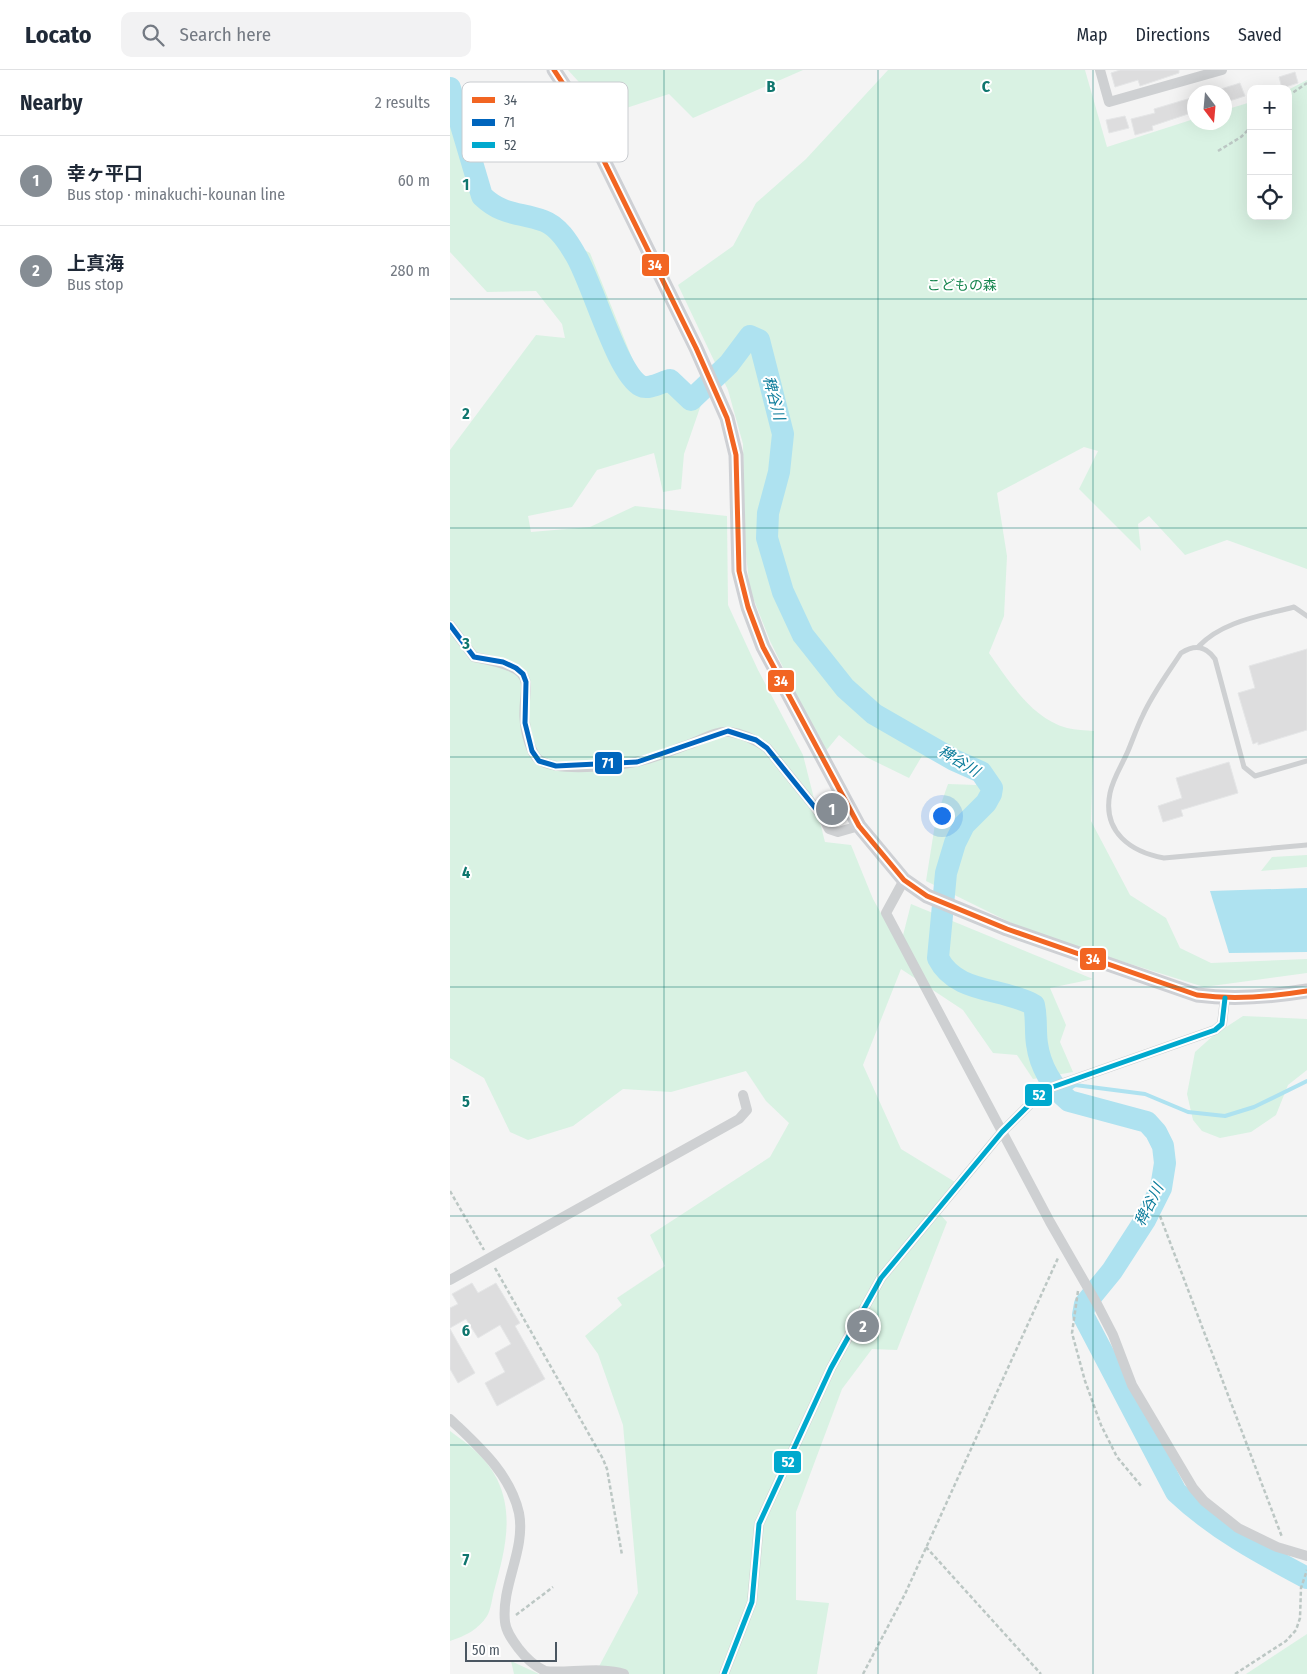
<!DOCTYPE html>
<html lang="en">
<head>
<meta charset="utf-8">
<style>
	:root { --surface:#fff; --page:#f2f2f3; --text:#1f2937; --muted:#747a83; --line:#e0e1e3; --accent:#868d94 }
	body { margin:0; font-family:"Fira Sans Condensed","Noto Sans JP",sans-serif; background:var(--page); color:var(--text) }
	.controls { position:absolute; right:15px; top:15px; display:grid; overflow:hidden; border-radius:10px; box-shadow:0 5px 20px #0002 }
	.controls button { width:45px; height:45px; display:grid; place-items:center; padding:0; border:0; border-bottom:1px solid var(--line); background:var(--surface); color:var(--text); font:25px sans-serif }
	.compass { position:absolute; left:737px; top:15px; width:45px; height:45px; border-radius:50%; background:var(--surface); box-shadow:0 5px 20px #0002; rotate:164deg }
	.scale { position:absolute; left:15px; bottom:12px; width:92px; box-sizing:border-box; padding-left:5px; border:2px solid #4a5661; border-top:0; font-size:14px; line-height:18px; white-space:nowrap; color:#4a5661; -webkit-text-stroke:4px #fff; paint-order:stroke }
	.you { position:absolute; left:491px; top:745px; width:18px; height:18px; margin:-12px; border:4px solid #fff; border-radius:50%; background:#1a73e8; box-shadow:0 0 0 8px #1a73e833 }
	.badge { display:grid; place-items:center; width:32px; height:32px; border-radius:50%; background:var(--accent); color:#fff; font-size:16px; font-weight:700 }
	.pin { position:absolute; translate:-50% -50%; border:2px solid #fff; box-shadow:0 1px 5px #0006 }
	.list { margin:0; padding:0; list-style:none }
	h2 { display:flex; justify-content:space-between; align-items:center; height:65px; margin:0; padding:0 20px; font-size:21px }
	h2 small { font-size:16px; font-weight:400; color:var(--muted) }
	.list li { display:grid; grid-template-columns:32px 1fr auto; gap:15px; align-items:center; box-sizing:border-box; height:90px; padding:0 20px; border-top:1px solid var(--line) }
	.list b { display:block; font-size:19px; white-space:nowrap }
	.list p { margin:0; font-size:16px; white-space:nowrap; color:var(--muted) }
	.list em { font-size:16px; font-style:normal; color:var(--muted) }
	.icon { flex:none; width:28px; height:28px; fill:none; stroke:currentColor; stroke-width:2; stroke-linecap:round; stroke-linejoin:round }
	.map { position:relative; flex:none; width:857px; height:1604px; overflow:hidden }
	header { display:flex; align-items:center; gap:30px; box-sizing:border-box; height:70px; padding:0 25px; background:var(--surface); border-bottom:1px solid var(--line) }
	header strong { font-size:24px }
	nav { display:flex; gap:28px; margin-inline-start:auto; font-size:18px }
	.search { width:350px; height:45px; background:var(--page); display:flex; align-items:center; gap:12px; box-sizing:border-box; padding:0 18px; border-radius:10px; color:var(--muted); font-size:19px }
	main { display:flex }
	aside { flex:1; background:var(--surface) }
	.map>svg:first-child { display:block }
	.green { fill:#d9f2e3 }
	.water { fill:#aee2f0 }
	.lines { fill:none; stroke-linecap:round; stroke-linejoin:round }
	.stream { stroke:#aee2f0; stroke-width:4 }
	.river { stroke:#aee2f0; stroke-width:22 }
	.building { fill:#ddddde; stroke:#e5e6e7 }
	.path { stroke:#bcc7c4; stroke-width:2.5; stroke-dasharray:4 2.5; stroke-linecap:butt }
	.lane { stroke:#ced0d2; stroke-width:5 }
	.street { stroke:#ced0d2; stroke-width:10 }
	.secondary { stroke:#ced0d4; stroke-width:15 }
	.bus-1-casing { stroke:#fff; stroke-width:9 }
	.bus-2-casing { stroke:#fff; stroke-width:9 }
	.bus-3-casing { stroke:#fff; stroke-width:9 }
	.bus-1 { stroke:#f26522; stroke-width:5 }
	.bus-2 { stroke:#0065bd; stroke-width:5 }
	.bus-3 { stroke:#00a9ce; stroke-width:5 }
	.grid { fill:none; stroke:#0f766e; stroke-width:1; stroke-opacity:0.55 }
	.labels { text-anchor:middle; stroke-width:4; stroke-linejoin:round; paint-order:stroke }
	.park-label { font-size:14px; fill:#17864f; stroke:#fff }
	.water-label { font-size:15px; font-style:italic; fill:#0c7c9b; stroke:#fff }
	.key { fill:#fff; stroke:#c9ccd0; stroke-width:1 }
	.key-label { font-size:14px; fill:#4a5661 }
	.grid-label { font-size:16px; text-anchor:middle; font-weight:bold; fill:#0f766e; stroke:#fff; stroke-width:4; stroke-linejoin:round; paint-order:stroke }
	.line-badge { stroke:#fff; stroke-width:2 }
	.badge-label { font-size:14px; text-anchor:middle; font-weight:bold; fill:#fff }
</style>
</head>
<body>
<header>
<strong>Locato</strong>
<div class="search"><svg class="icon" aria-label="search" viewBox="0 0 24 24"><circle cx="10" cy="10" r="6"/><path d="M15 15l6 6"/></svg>Search here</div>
<nav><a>Map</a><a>Directions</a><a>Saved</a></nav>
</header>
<main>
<aside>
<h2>Nearby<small>2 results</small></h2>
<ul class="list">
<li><span class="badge">1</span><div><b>幸ヶ平口</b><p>Bus stop · minakuchi-kounan line</p></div><em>60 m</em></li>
<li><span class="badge">2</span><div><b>上真海</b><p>Bus stop</p></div><em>280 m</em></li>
</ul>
</aside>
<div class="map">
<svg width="857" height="1604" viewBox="0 0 857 1604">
	<rect width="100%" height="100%" fill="#f4f4f4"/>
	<!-- green -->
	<g class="green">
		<path d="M 118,0 L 353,0 L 243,48 L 219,24 L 158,44 Z"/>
		<path d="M 438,0 L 635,0 L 657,77 L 744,49 L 744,52 L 774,52 L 775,40 L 801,32 L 801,146 L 838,146 L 838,20 L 857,10 L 857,499 L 777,470 L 735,485 L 699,446 L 688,454 L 691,481 L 629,419 L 648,381 L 634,377 L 547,423 L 557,486 L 554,546 L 539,583 C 559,611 581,648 617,658 C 626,660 635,660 644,661 L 641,751 L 680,825 L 716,848 L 730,878 L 761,893 L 857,889 L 857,903 L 754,917 L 584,864 L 476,811 L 486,748 L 498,714 L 526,715 L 525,704 L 472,686 L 459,708 L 416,687 L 389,665 L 375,682 L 320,571 L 300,520 L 295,476 L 293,374 L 278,320 L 228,215 L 283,176 L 306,133 L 356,89 Z"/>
		<path d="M 0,14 L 14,27 L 33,132 L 94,159 L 140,183 L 196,323 L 249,314 L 253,329 L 234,384 L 231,419 L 213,422 L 204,383 L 147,400 L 122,437 L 78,446 L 81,462 L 140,457 L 185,436 L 277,446 L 278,535 L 308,600 L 353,685 L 375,772 L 401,775 L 423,829 L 450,877 L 461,834 L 643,909 L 600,918 L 616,955 L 610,972 L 623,1002 L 583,1009 L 567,985 L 543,983 L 513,940 L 451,899 L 413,995 L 451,1079 L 505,1112 L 485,1139 L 497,1152 L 447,1280 L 422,1279 L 392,1319 L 346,1442 L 346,1530 L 379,1533 L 367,1604 L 145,1604 L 188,1523 L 173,1355 L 148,1284 L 135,1266 L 172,1235 L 167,1228 L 215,1196 L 200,1165 L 320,1087 L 339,1053 L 316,1031 L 296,1001 L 221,1022 L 173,1019 L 123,1056 L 78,1070 L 60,1062 L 34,1008 L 0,988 L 0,380 L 86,265 L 115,268 L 112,254 L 86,221 L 37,222 L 0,182 Z"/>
		<path d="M 857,785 L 857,797 L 811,801 L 822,787 Z"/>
		<path d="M 793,946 L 857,949 L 857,1000 L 838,1015 L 826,1045 L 801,1062 L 770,1068 L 752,1061 L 743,1050 L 737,1024 L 745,982 L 764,965 Z"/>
		<path d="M 0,1361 C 19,1375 36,1387 47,1409 C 65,1446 54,1484 44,1521 C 42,1528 41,1540 37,1546 C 28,1560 15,1566 0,1571 Z"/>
		<path d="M 857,1564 L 857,1604 L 796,1604 Z"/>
		<path d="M 61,1591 L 89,1604 L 64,1604 Z"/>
	</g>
	<!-- water -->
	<path class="water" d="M 857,818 L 857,882 L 779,883 L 760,821 Z"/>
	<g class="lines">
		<!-- stream -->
		<path class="stream" d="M 611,1024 L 625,1015 L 695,1024 L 738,1042 L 775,1046 L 804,1037 L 857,1011"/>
		<!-- river -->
		<path class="river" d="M 0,18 L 32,126 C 53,146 69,142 94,151 C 108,156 118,172 125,184 C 142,211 167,304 191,316 C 198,320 212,312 220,310 L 241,330 L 279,294 L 300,266 L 309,270 L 333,364 L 329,402 L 318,443 L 317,468 L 333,522 L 353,565 L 395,618 L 424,644 L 504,690 L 531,702 L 542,718 L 541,724 L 536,733 L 514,755 L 505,773 L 496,803 L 488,888 C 506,924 552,917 584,935 C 587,949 585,961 587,974 C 590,996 602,1017 619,1031 L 697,1052 L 706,1062 L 713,1076 L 715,1093 L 711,1118 L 695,1150 L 662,1201 L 635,1234 L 633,1245 L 726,1422 C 765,1459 810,1483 857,1508"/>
	</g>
	<!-- building -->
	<g class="building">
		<path d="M 670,0 L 729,0 L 729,3 L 690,16 L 688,10 L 665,17 L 661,3 Z"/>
		<path d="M 845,2 L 848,13 L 832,18 L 829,7 Z"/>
		<path d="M 790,13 L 795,26 L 776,32 L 771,19 Z"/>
		<path d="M 741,28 L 744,42 L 702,56 L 703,60 L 685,65 L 681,49 L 705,43 L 704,39 Z"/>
		<path d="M 675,46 L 679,58 L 659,63 L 656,50 Z"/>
		<path d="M 857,579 L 857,660 L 808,675 L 808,672 L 803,674 L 788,623 L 805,618 L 799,596 Z"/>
		<path d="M 779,692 L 788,723 L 731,740 L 733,746 L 713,752 L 708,736 L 732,728 L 726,708 Z"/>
		<path d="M 22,1213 L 28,1223 L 46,1213 L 70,1253 L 65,1256 L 95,1309 L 47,1336 L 35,1313 L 55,1302 L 45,1283 L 61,1274 L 50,1255 L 28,1268 L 16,1249 L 0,1258 L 0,1238 L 8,1234 L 2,1224 Z"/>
		<path d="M 0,1259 L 25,1303 L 8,1313 L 0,1299 Z"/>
	</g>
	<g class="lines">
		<!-- path -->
		<g class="path">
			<path d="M 838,26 L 857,13"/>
			<path d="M 768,81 L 791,67 L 801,57"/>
			<path d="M 0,1121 L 34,1180"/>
			<path d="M 710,1146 L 832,1467"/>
			<path d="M 45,1198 L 153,1389 L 157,1399 L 172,1485"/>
			<path d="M 628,1221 L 622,1263 L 635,1311 L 651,1355 L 667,1387 L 692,1417"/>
			<path d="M 476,1477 L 591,1604"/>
			<path d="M 66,1545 L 103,1517"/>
			<path d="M 413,1604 L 455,1524 L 608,1188"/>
			<path d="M 785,1604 L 836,1571 L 846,1560 L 850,1548 L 851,1518 L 857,1500"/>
		</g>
		<!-- lane -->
		<g class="lane">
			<path d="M 749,576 C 773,551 811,546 844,537 L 857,546"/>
			<path d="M 857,691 L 805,706 L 794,697 L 765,589 C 756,576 745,574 731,583 C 718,603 703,623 693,645 C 687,657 683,669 678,681 C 672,695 663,708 660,723 C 652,762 681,782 714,788 L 857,775"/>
		</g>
		<!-- street -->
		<g class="street">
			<path d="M 650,0 L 659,32 L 772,0"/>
			<path d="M 0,555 L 24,587 C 107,602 61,616 79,672 C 81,678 84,688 91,691 C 110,702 163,696 185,692 C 203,689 222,680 240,674 C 251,670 268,660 280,662 C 293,664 306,670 317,678 L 372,746 L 379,759 L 388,762 L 409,756"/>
			<path d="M 454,810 L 436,843 L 600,1152 L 646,1232 L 663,1265 L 682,1315 L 743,1418 L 754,1431 L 788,1458 L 827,1477 L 857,1486"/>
			<path d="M 0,1210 L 289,1049 L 297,1040 L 293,1025"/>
			<path d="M 0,1349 C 28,1376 60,1403 69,1443 C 76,1480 51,1515 55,1552 C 56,1562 63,1571 69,1579 C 75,1587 85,1596 95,1601 C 113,1604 152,1596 174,1604"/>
			<path d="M 274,1604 L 302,1532 L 309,1454 L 381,1298 L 431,1208 L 552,1062 L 594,1020 L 765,960 L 772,954 L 775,928"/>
		</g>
		<!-- secondary -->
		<path class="secondary" d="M 104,0 L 125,32 L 246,278 L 277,348 L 286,385 L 289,501 L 298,537 L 313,577 L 409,756 L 454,810 L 477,826 L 557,859 L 747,925 C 784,930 820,927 857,921"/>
		<defs>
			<path id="bus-1" d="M 104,0 L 125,32 L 246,278 L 277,348 L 286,385 L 289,501 L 298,537 L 313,577 L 409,756 L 454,810 L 477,826 L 557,859 L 747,925 C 784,930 820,927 857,921"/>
			<path id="bus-2" d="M 0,555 L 24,587 L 53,592 L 66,598 L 73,604 L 76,612 L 75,653 L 82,681 L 89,691 L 106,696 L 187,692 L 278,661 L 306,670 L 317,678 L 371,745"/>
			<path id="bus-3" d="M 274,1604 L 302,1532 L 309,1454 L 381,1298 L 431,1208 L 552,1062 L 594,1020 L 765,960 L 772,954 L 775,928"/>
		</defs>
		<!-- bus-1 casing -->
		<use href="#bus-1" class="bus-1-casing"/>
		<!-- bus-2 casing -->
		<use href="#bus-2" class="bus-2-casing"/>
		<!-- bus-3 casing -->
		<use href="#bus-3" class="bus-3-casing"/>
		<!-- bus-1 -->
		<use href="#bus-1" class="bus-1"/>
		<!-- bus-2 -->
		<use href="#bus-2" class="bus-2"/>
		<!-- bus-3 -->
		<use href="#bus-3" class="bus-3"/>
	</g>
	<!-- grid -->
	<path class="grid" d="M 214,0 L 214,1604M 428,0 L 428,1604M 643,0 L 643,1604M 0,229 L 857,229M 0,458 L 857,458M 0,687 L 857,687M 0,917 L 857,917M 0,1146 L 857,1146M 0,1375 L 857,1375"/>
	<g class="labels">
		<!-- park labels -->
		<g class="park-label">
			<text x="512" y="220">こどもの森</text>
		</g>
		<!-- water labels -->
		<g class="water-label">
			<text transform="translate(324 328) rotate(75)" y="5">稗谷川</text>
			<text transform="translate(509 691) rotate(31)" y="5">稗谷川</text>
			<text transform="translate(699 1135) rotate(-63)" y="5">稗谷川</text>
		</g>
	</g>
	<!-- legend -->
	<rect x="12" y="12" width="166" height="80" rx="8" class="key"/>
	<rect x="22" y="27" width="23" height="6" fill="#f26522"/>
	<rect x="22" y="49" width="23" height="7" fill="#0065bd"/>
	<rect x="22" y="72" width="23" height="6" fill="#00a9ce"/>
	<g class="key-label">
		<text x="54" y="35">34</text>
		<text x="54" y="57">71</text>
		<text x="54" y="80">52</text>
	</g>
	<g class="grid-label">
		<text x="321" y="22">B</text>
		<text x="536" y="22">C</text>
		<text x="16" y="120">1</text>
		<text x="16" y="349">2</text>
		<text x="16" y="579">3</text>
		<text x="16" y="808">4</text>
		<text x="16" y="1037">5</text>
		<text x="16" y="1266">6</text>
		<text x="16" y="1495">7</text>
	</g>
	<g class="line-badge">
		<rect x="191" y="183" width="29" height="24" rx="5" fill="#f26522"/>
		<rect x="317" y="599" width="28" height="24" rx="5" fill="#f26522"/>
		<rect x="144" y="681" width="29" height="24" rx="5" fill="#0065bd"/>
		<rect x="629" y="877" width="28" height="24" rx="5" fill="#f26522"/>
		<rect x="574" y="1013" width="29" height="24" rx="5" fill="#00a9ce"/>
		<rect x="323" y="1380" width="29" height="24" rx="5" fill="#00a9ce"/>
	</g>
	<g class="badge-label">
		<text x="205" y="200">34</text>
		<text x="331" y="616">34</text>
		<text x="158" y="698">71</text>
		<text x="643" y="894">34</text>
		<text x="589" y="1030">52</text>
		<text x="338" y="1397">52</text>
	</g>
</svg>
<div class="controls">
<button>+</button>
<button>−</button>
<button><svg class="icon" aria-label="locate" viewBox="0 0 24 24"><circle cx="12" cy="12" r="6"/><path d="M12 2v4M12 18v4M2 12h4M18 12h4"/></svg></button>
</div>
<svg class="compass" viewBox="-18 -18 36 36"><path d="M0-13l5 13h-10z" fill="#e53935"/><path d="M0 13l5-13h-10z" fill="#747a83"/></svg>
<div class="scale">50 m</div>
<div class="you"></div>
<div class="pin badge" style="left:382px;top:739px">1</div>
<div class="pin badge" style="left:413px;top:1256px">2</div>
</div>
</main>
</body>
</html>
